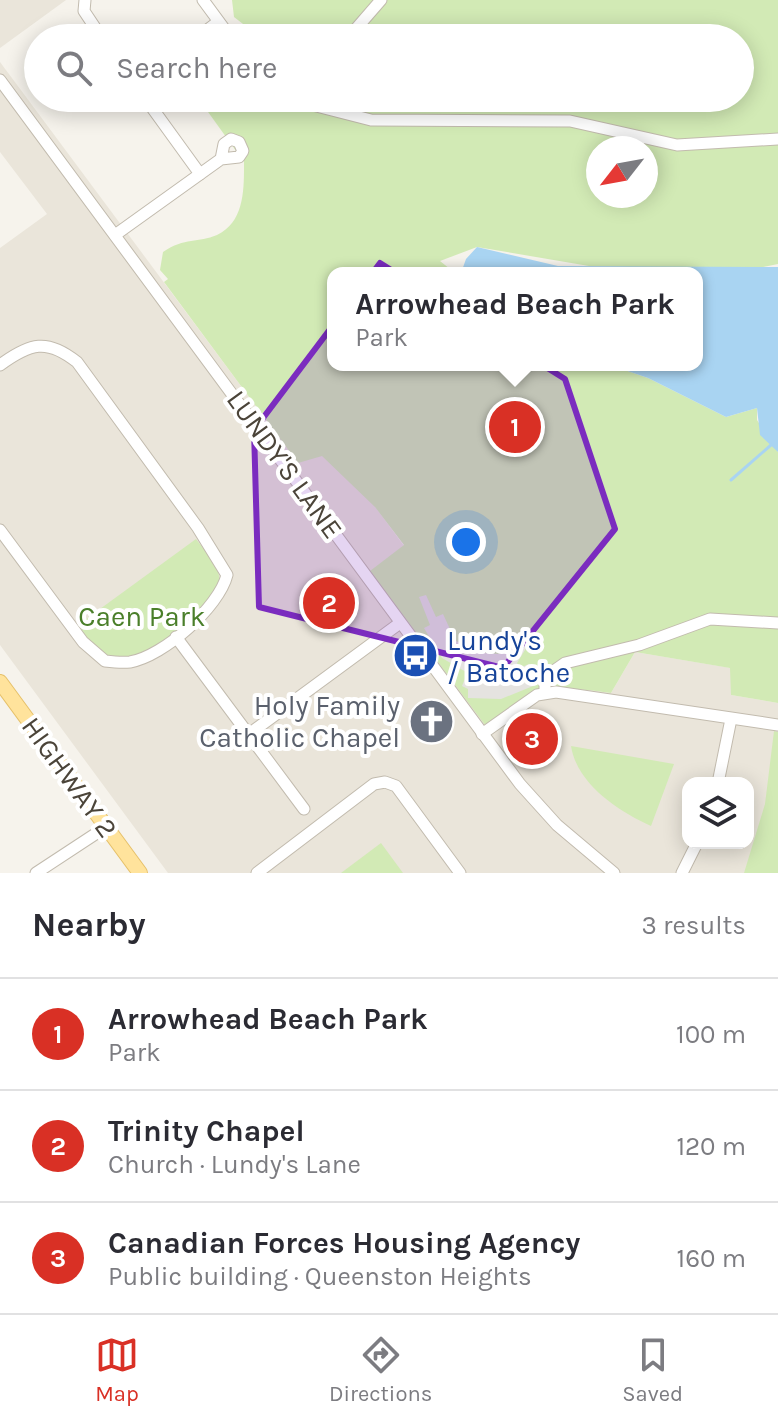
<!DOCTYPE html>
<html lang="en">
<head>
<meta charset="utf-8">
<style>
	:root { --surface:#fff; --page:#f2f2f3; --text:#2b2b33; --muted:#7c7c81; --line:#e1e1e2; --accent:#d93025 }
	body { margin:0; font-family:Karla,sans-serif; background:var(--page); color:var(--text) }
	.controls { position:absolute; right:24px; bottom:24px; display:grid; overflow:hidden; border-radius:16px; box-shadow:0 4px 20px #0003 }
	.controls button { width:72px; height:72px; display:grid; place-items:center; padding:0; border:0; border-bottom:2px solid var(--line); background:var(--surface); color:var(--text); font:40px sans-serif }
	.compass { position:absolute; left:586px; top:136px; width:72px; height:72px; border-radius:50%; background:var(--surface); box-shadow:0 4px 20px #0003; rotate:239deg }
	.you { position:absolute; left:466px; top:542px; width:28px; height:28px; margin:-20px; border:6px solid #fff; border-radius:50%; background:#1a73e8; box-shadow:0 0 0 12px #1a73e833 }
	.badge { display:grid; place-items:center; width:52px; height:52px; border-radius:50%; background:var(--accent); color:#fff; font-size:26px; font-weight:700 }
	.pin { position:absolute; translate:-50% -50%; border:4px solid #fff; box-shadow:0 2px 8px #0006 }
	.popup { position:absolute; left:327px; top:267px; width:376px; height:104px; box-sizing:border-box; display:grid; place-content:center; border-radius:16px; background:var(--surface); filter:drop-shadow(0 2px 6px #0005); font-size:26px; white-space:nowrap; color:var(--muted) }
	.popup b { font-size:30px; color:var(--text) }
	.popup::after { content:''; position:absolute; left:50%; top:100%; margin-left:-16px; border:16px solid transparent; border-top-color:var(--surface) }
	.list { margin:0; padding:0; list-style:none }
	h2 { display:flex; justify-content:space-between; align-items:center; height:104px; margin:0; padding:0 32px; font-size:34px }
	h2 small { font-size:26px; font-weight:400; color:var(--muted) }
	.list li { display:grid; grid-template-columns:52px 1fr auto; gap:24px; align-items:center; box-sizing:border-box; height:112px; padding:0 32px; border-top:2px solid var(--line) }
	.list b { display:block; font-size:30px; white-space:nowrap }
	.list p { margin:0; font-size:26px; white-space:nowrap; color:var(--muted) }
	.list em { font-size:26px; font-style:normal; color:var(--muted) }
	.icon { flex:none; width:44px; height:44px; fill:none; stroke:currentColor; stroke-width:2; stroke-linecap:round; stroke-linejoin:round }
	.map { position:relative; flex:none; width:778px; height:873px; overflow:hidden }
	.search { position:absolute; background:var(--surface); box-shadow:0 4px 20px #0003; left:24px; right:24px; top:24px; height:88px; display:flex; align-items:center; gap:20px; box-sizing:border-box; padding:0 28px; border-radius:44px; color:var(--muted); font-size:30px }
	.sheet { height:440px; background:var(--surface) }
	nav { display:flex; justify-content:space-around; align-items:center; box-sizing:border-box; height:112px; border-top:2px solid var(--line); background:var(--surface); font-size:22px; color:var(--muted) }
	nav a { display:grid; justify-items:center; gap:4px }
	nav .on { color:var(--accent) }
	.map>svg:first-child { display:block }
	.residential { fill:#eae5da; fill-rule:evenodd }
	.green { fill:#d2eab5; fill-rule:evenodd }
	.parking { fill:#e5e3e0 }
	.water { fill:#a9d4f2 }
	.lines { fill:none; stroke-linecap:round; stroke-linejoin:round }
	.stream { stroke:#a9d4f2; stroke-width:3 }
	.minor-casing { stroke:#c2bbae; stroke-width:13 }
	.major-casing { stroke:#e6c16a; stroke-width:16 }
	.minor { stroke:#fff; stroke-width:11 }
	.major { stroke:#ffe39c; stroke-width:14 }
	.marked { fill:#7b2cbf; fill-opacity:0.2; stroke:#7b2cbf; stroke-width:6; stroke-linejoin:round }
	.labels { text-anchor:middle; stroke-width:8; stroke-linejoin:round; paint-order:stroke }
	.street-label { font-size:28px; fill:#4b4439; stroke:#fff }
	.park-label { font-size:28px; fill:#4a7f2a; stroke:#fff }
	.transit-label { font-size:28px; fill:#164399; stroke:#fff; text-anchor:start }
	.worship-label { font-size:28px; fill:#5b616d; stroke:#fff; text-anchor:end }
</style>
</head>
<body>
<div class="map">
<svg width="778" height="873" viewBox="0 0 778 873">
	<rect width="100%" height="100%" fill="#f6f3ec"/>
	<!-- residential -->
	<g class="residential">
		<path d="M 0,0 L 66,0 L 0,48 Z"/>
		<path d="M 0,62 L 293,456 L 323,436 L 404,546 L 371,571 L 535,691 L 558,686 L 611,693 L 635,652 L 731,668 L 731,695 L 778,703 L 778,873 L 168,873 L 0,645 L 0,248 L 47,214 L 0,152 ZM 688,783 L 748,783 L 748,843 L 688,843 Z"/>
	</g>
	<!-- green -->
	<g class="green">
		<path d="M 232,0 L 778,0 L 778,264 L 749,270 L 589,266 L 477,247 L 440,261 L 455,273 L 333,273 L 333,365 L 610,365 L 648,378 L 726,417 L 757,408 L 757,420 L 778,452 L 778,703 L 731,695 L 730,668 L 635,652 L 611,693 C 540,684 543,686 485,725 L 370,571 L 404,545 L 375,507 L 322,456 L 298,463 L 164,282 L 168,279 L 160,270 L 163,252 C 185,237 198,243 217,235 C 245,222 244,188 244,162 L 198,98 L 740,98 L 740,38 L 261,38 L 234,17 ZM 598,148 L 646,148 L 646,196 L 598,196 Z"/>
		<path d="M 196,539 C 204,550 217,562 219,576 C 224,608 157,644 133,659 C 105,666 93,646 78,625 Z"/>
		<path d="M 774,731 L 778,732 L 778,873 L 744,873 L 765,804 Z"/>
		<path d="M 571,746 L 674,764 L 651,826 C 618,811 577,784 571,746 Z"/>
		<path d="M 381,843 L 403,873 L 341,873 Z"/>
	</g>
	<!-- parking -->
	<path class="parking" d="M 426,595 L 436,617 L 443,614 L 455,640 L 472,652 L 499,654 L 524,639 L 528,645 L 517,663 L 520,668 L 529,664 L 538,684 L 501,699 L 468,698 L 468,689 L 462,686 L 466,676 L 473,676 L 442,658 L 424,628 L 430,625 L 419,597 Z"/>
	<!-- water -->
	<path class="water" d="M 477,247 L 558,266 L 778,267 L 778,452 L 760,435 L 757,408 L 726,417 L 648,378 L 610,365 L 697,365 L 697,273 L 461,273 L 466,259 Z"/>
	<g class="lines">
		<!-- stream -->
		<path class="stream" d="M 731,480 L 771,445"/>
		<defs>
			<g id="minor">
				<path d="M 85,0 L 84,11 L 102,38"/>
				<path d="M 203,0 L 231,38"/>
				<path d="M 206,31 L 218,22"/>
				<path d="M 348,38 L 381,0"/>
				<path d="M 0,80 L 520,784 L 557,825 L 614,873"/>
				<path d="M 145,98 L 200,174"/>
				<path d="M 285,98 L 371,120 L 570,121 L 677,145 L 778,139"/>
				<path d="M 115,235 L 221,159 L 239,157 L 243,151 L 239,142 L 231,139 L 224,144 L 221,159"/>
				<path d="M 0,365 C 30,343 47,338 77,362 L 198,528 L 227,575 C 219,607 164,656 130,662 C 122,663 113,662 105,661 L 83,642 L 0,530"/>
				<path d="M 176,637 L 304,809"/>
				<path d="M 545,693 L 545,677 L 565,663 L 639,645 L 710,619 L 778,623"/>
				<path d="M 249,734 L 400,623"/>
				<path d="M 482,734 L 537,695 L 556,692 L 778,725"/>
				<path d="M 718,783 L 731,719"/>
				<path d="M 36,873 L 106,827"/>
				<path d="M 257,873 L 374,784 L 385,782 L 396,786 L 460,873"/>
				<path d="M 682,873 L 697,843"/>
			</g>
			<path id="major" d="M 0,682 L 140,873"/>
		</defs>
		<!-- minor casing -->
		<use href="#minor" class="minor-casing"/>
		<!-- major casing -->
		<use href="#major" class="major-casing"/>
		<!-- minor -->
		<use href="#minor" class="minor"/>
		<!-- major -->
		<use href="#major" class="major"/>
	</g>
	<!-- marked area -->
	<path class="marked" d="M 380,263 L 565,379 L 615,529 L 503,668 L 259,607 L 254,430 Z"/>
	<!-- icons -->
	<defs>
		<symbol id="bus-disc" viewBox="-11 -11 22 22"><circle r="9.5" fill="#1a4fb4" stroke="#fff"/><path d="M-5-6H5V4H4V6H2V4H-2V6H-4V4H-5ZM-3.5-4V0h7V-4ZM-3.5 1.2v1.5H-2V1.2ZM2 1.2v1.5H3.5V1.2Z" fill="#fff"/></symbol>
		<symbol id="church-disc" viewBox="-11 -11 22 22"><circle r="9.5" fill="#6b7280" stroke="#fff"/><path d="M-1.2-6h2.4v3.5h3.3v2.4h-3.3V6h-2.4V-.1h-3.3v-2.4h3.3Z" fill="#fff"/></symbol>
	</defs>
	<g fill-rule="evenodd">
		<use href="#bus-disc" x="390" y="630" width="51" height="51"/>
		<use href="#church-disc" x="406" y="696" width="51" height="51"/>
	</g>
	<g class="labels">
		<!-- street labels -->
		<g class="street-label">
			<text transform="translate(285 464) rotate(54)" y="10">LUNDY'S LANE</text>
			<text transform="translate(70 777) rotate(54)" y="10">HIGHWAY 2</text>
		</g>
		<!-- park labels -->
		<g class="park-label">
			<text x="142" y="626">Caen Park</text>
		</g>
		<!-- transit labels -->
		<g class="transit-label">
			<text x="447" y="650">Lundy's<tspan x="447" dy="32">/ Batoche</tspan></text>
		</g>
		<!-- worship labels -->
		<g class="worship-label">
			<text x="400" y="715">Holy Family<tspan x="400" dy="32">Catholic Chapel</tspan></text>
		</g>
	</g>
</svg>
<div class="controls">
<button><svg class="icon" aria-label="layers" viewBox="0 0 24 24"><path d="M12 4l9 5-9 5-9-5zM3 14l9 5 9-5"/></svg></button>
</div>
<svg class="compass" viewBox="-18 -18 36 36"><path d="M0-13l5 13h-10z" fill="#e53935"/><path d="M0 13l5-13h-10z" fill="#7c7c81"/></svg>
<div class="you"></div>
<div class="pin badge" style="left:515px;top:427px">1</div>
<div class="popup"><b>Arrowhead Beach Park</b>Park</div>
<div class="pin badge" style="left:329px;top:603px">2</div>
<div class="pin badge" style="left:532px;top:739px">3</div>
<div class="search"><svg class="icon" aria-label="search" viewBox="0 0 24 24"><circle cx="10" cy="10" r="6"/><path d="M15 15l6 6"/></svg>Search here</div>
</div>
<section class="sheet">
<h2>Nearby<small>3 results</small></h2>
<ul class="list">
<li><span class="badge">1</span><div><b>Arrowhead Beach Park</b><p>Park</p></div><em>100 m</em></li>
<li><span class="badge">2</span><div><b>Trinity Chapel</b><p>Church · Lundy's Lane</p></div><em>120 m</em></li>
<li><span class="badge">3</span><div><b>Canadian Forces Housing Agency</b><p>Public building · Queenston Heights</p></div><em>160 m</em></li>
</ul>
</section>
<nav>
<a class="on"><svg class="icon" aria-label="map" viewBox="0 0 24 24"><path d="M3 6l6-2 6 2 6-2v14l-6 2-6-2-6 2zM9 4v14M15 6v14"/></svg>Map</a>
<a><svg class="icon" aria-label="directions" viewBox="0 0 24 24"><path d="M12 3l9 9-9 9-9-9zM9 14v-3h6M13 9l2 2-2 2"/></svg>Directions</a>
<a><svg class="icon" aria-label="saved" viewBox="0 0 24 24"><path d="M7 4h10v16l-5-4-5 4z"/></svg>Saved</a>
</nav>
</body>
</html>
